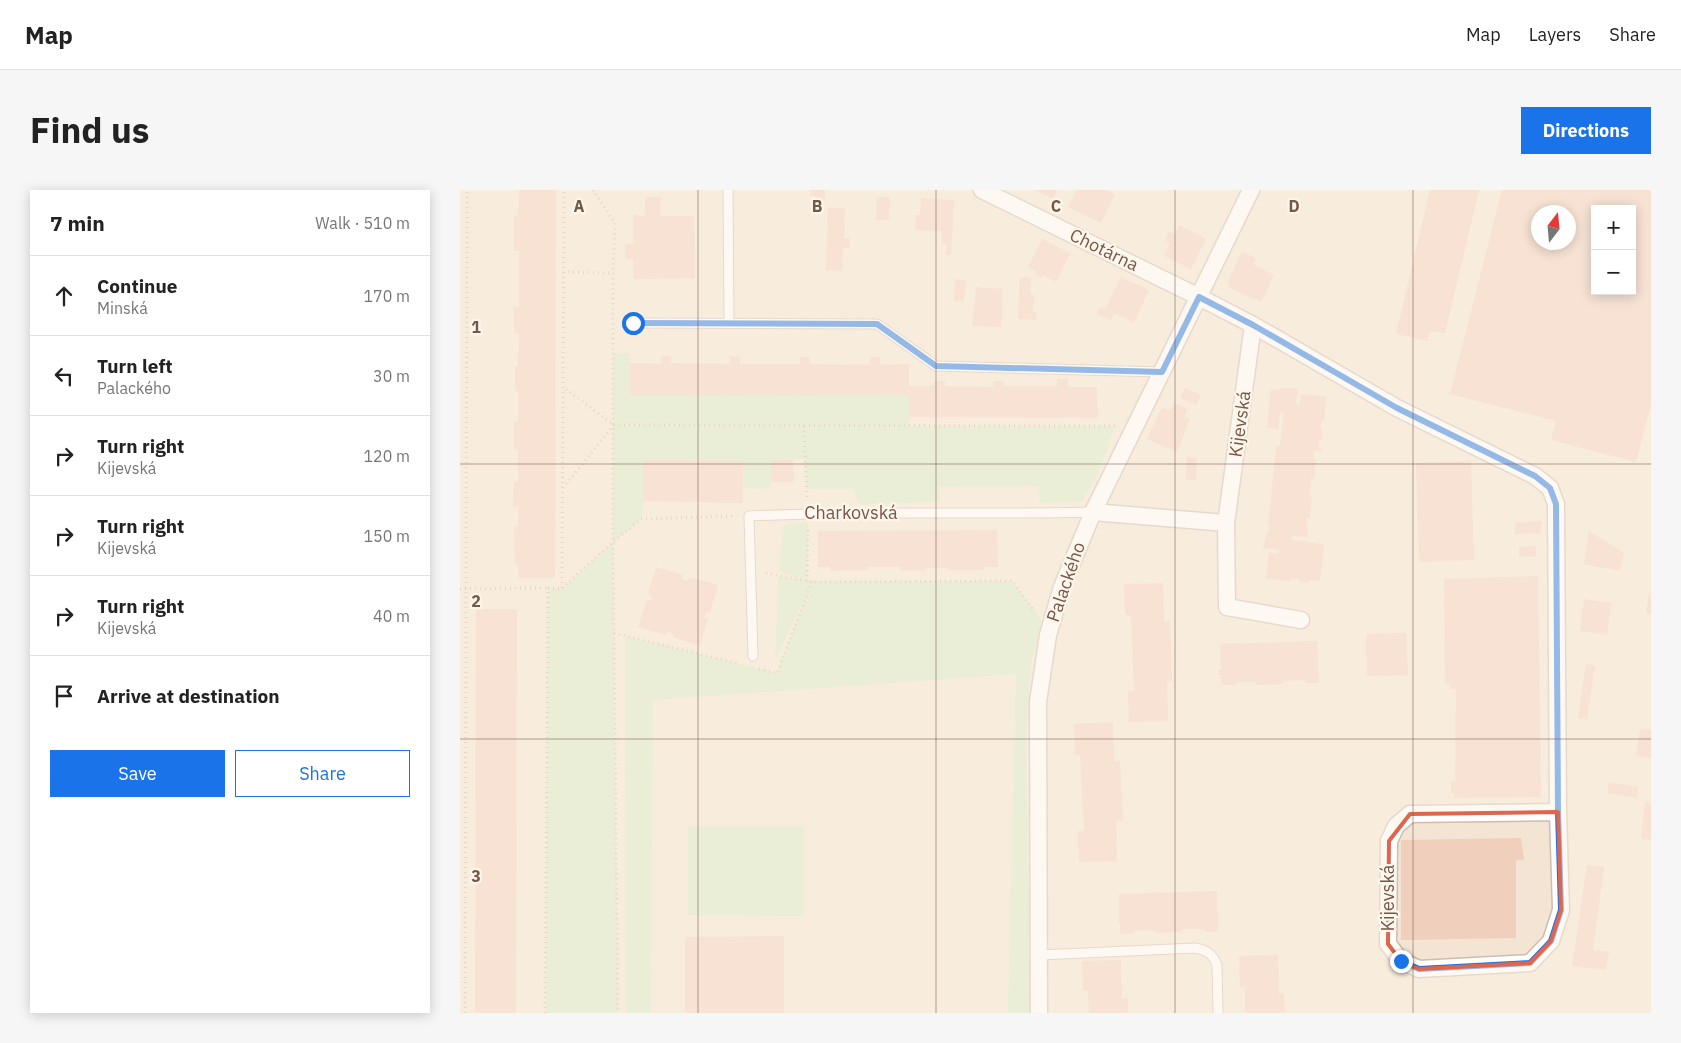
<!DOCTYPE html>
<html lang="en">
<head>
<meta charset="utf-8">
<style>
	:root { --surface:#fff; --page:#f6f6f6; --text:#222; --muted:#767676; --line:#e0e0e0; --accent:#1a73e8 }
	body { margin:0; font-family:"IBM Plex Sans",sans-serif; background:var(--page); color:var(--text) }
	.controls { position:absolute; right:15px; top:15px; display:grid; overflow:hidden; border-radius:0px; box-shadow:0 2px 12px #0003 }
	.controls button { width:45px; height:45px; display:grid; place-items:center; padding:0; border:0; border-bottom:1px solid var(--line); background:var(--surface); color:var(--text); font:25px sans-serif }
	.compass { position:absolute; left:1071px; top:15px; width:45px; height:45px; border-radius:50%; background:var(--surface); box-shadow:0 2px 12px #0003; rotate:16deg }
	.stop { position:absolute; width:15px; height:15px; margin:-11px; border:4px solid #1a73e8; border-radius:50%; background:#fff }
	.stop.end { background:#1a73e8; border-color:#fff; box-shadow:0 1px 5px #0008 }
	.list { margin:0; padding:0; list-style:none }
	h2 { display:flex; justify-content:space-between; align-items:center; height:65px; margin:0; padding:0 20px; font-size:21px }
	h2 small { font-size:16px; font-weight:400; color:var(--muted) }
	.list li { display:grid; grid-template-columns:32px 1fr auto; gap:15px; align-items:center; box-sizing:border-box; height:80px; padding:0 20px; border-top:1px solid var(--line) }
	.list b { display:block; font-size:19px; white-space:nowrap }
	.list p { margin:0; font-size:16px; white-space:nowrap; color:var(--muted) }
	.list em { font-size:16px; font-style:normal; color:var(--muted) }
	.actions { display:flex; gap:10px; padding:15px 20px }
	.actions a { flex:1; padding:11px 0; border:1px solid var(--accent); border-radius:0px; text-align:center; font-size:18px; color:var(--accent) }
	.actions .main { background:var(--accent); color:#fff }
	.icon { flex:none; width:28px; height:28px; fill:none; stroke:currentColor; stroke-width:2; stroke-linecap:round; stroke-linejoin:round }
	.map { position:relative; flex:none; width:1191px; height:823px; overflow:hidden; border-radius:0px }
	header { display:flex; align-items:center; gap:30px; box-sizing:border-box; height:70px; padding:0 25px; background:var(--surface); border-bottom:1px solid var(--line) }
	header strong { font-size:24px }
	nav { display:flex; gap:28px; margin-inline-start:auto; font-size:18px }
	.intro { display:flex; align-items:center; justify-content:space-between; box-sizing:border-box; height:120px; padding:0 30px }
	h1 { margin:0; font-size:35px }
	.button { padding:12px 22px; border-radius:0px; background:var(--accent); color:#fff; font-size:18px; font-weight:700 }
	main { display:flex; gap:30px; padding:0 30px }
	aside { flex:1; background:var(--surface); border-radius:0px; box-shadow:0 2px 12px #0003 }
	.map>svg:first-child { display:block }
	.residential { fill:#f3e4d3; fill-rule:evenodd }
	.green { fill:#d4e9c3 }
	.building { fill:#f1cfbd; fill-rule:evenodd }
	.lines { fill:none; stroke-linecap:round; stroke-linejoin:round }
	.lane-casing { stroke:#cfbcae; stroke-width:11 }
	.street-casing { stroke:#cfbcae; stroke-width:19 }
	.path { stroke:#d6b3a0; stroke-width:3; stroke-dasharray:1 4; stroke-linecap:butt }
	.lane { stroke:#fff; stroke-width:9 }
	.street { stroke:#fff; stroke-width:16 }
	.route { stroke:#1a73e8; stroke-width:6 }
	.marked { fill:none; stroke:#de664c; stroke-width:4; stroke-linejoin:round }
	.grid { fill:none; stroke:#74584a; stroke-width:1; stroke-opacity:0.55 }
	.labels { text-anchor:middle; stroke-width:4.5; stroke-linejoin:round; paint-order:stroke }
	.street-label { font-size:18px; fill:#74584a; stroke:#fff6eb }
	.grid-label { font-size:16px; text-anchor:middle; font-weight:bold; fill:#74584a; stroke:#fff6eb; stroke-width:4.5; stroke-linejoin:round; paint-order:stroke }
</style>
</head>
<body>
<header>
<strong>Map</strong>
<nav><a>Map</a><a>Layers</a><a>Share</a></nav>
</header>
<div class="intro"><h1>Find us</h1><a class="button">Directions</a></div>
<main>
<aside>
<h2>7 min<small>Walk · 510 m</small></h2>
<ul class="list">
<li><svg class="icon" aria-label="ahead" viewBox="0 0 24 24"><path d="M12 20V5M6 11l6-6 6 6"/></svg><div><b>Continue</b><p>Minská</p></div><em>170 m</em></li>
<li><svg class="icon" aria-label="left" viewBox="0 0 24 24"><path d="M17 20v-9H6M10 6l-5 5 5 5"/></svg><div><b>Turn left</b><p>Palackého</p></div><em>30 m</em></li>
<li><svg class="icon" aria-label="right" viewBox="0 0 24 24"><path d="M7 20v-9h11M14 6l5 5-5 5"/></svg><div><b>Turn right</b><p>Kijevská</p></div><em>120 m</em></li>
<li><svg class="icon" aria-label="right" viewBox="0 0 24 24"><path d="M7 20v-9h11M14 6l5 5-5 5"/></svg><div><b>Turn right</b><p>Kijevská</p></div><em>150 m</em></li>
<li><svg class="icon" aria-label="right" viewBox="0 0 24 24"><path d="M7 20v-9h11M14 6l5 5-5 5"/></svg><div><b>Turn right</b><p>Kijevská</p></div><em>40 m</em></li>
<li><svg class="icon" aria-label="arrive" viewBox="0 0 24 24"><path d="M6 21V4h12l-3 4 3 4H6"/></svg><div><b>Arrive at destination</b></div></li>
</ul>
<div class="actions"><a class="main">Save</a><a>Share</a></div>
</aside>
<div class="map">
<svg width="1191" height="823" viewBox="0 0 1191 823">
	<rect width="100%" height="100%" fill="#fcf2e5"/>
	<!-- residential -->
	<path class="residential" d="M 0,0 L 1191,0 L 1191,823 L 0,823 ZM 1135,19 L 1172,19 L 1172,101 L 1135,101 ZM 1078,22 L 1108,22 L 1108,52 L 1078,52 Z"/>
	<!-- green -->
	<g class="green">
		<path d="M 153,163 L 170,163 L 170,205 L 449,206 L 449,236 L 654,236 C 647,263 638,289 621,312 L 580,313 L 578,296 L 479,297 L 480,311 L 400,315 L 393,299 L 347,299 L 345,269 L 311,270 L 310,299 L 283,298 L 283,271 L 184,270 L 183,311 L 181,329 L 153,352 L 158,823 L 85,823 L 88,398 L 102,399 L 153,352 Z"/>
		<path d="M 348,332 L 348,391 L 552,391 L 583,432 L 571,473 L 566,565 L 571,823 L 548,823 L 556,484 L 193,510 L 191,823 L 166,823 L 165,446 L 317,483 L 348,401 L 315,471 L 319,386 L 344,390 L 319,381 L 323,336 Z"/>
		<path d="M 228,636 L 344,636 L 344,726 L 228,725 Z"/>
	</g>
	<!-- building -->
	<g class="building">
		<path d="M 59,0 L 96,0 L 95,388 L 58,388 L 58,374 L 55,374 L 54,337 L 58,337 L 58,317 L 53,317 L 54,291 L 58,292 L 58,259 L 54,259 L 54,232 L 58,232 L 58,201 L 55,201 L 55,176 L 58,176 L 59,143 L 54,143 L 54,117 L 59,117 L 59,61 L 54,61 L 54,26 L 58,26 Z"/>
		<path d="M 350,0 L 365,0 L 365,12 L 355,12 L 355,6 L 350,6 Z"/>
		<path d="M 575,0 L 597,0 L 593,9 Z"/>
		<path d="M 617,0 L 646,0 L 655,4 L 641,33 L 608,17 Z"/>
		<path d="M 970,0 L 1019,0 L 985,143 L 970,141 L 967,151 L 936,144 Z"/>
		<path d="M 1042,0 L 1191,0 L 1191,214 L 1176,272 L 1091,250 L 1096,231 L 990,204 ZM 1135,19 L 1172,19 L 1172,101 L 1135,101 ZM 1078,22 L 1108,22 L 1108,52 L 1078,52 Z"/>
		<path d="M 185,7 L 201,7 L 200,26 L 234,26 L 235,88 L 174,89 L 173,69 L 166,69 L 165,54 L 173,54 L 173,25 L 185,26 Z"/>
		<path d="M 417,7 L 430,7 L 429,30 L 416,30 Z"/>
		<path d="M 461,8 L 494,10 L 491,65 L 486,65 L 487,54 L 482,54 L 482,41 L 455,40 L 456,25 L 460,25 Z"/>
		<path d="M 368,18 L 385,18 L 384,48 L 390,48 L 390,58 L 383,58 L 382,81 L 366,80 Z"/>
		<path d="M 719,35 L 746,49 L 731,79 L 704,66 L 710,53 L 705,50 L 709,41 L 715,44 Z"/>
		<path d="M 582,49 L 610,63 L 596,92 L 583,85 L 581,88 L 575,85 L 576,81 L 568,77 Z"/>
		<path d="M 782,62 L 796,68 L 793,74 L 814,85 L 801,112 L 770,98 L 768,91 Z"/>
		<path d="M 560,87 L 571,88 L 570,104 L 574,105 L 573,122 L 577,122 L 576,130 L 558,129 Z"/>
		<path d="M 661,87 L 689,100 L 674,133 L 654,123 L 651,130 L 637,124 L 640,117 L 645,119 Z"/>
		<path d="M 495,89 L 506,90 L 504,111 L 494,111 Z"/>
		<path d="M 516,97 L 543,99 L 541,137 L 512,136 Z"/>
		<path d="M 201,166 L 211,166 L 211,173 L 270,174 L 270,166 L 280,167 L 280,174 L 340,174 L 340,167 L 350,167 L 350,174 L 409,175 L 410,167 L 420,167 L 420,175 L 449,174 L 449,196 L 474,196 L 474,191 L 485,191 L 485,196 L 533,197 L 533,191 L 544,191 L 544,196 L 597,196 L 597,189 L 608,189 L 608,197 L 637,197 L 638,228 L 449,227 L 449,206 L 170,205 L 170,173 L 201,174 Z"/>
		<path d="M 725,198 L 741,205 L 736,215 L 720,208 Z"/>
		<path d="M 821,198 L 838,198 L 836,213 L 840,214 L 841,204 L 866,207 L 864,231 L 861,231 L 861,240 L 863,240 L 862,251 L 859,250 L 859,258 L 863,259 L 863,261 L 854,261 L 853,268 L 856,269 L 854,289 L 851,289 L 849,307 L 852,307 L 850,326 L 851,326 L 851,328 L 847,328 L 846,336 L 848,336 L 847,347 L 832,346 L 831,350 L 864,354 L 860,391 L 850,390 L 850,393 L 839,392 L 839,389 L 831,388 L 831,391 L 806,388 L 809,363 L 818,364 L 818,362 L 819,360 L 803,358 L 807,342 L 809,342 L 810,334 L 808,334 L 816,261 L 816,255 L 820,256 L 824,223 L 820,223 L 818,239 L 807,238 L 811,199 L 820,200 Z"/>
		<path d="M 714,213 L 727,219 L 724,227 L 730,229 L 717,262 L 687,249 L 702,217 L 710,221 Z"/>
		<path d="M 727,267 L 737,268 L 736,290 L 726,290 Z"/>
		<path d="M 183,270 L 283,271 L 283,313 L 183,311 Z"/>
		<path d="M 311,270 L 333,270 L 334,292 L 311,292 Z"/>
		<path d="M 1011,271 L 1014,370 L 959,372 L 956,273 Z"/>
		<path d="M 1081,331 L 1081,343 L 1055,344 L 1055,333 Z"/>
		<path d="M 537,340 L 538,377 L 524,377 L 523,380 L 487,380 L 487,378 L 466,378 L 466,380 L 440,381 L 440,377 L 408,377 L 408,380 L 370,381 L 370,377 L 358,377 L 358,341 Z"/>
		<path d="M 1129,341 L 1164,363 L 1160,381 L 1124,374 Z"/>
		<path d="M 1076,356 L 1076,366 L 1059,367 L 1059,357 Z"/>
		<path d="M 196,377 L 223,385 L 222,389 L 228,391 L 229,387 L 258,395 L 250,423 L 246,422 L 244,428 L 248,429 L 240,456 L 213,447 L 213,444 L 207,442 L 206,445 L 178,437 L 187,410 L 191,411 L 192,406 L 188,404 Z"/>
		<path d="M 1078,386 L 1081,607 L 994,608 L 994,603 L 991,603 L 991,591 L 995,591 L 996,499 L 990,499 L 990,494 L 985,494 L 984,389 Z"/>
		<path d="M 703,393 L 704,431 L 710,431 L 712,491 L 707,491 L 708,531 L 669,532 L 668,501 L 674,501 L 671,426 L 665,425 L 664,394 Z"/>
		<path d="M 1189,403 L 1191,404 L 1191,424 L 1186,423 Z"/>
		<path d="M 1124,409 L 1151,413 L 1147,445 L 1120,441 Z"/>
		<path d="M 16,419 L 57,419 L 56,823 L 15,823 Z"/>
		<path d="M 946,443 L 948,485 L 907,486 L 906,444 Z"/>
		<path d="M 857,451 L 859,493 L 845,493 L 845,490 L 822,491 L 822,494 L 796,495 L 796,492 L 776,492 L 776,495 L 761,495 L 761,485 L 758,485 L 758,480 L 761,480 L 760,454 Z"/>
		<path d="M 1126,474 L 1135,476 L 1127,529 L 1118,528 Z"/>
		<path d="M 653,532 L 654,571 L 660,571 L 663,631 L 656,631 L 657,671 L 619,672 L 618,641 L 624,641 L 620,565 L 615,565 L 614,534 Z"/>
		<path d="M 1180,539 L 1191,540 L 1191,568 L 1176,566 Z"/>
		<path d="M 1149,592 L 1178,597 L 1177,608 L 1147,603 Z"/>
		<path d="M 1185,612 L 1191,613 L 1191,650 L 1181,649 Z"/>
		<path d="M 1061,648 L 1064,670 L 1056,670 L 1056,748 L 941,750 L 941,650 Z"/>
		<path d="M 1127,675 L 1144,677 L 1133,760 L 1149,762 L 1146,780 L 1112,776 Z"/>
		<path d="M 757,701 L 758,741 L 745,742 L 745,739 L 722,739 L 722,742 L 697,743 L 696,740 L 673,741 L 673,744 L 660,744 L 660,733 L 658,733 L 658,729 L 659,729 L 659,704 Z"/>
		<path d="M 324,746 L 324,823 L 225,823 L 225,747 Z"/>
		<path d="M 818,765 L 819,803 L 824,803 L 825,823 L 785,823 L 785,797 L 780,797 L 779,766 Z"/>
		<path d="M 661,770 L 662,808 L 668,808 L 668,823 L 629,823 L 628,801 L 623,801 L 622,771 Z"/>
	</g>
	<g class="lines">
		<defs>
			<g id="lane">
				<path d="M 268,0 L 269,133"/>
				<path d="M 173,133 L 417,134 L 476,176 L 702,182"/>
				<path d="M 293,466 L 289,326 C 403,320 518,325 633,322"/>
				<path d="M 580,765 L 735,758 C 746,760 753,764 757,775 L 758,823"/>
			</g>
			<g id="street">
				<path d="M 522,0 L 739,107 L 793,135 L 937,218 L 1075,286 L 1090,298 L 1096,314 L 1098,622 L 1101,720 L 1091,751 L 1070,773 L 959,779 L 941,771 L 928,754 L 929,651 L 936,636 L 950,624 L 1098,622"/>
				<path d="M 793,135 L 766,333 L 767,417 L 841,430"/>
				<path d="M 633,322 L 766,333"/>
				<path d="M 579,823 L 578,512 L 588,445 L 602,397 L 633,322 L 791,0"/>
			</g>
		</defs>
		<!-- lane casing -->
		<use href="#lane" class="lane-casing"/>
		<!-- street casing -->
		<use href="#street" class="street-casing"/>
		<!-- path -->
		<g class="path">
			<path d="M 133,0 L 155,33 L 153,83 L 153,352 L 158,823"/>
			<path d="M 103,82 L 153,83"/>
			<path d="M 154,235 L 656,236"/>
			<path d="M 344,236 L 347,310"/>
			<path d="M 103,298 L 154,235 L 103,197"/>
			<path d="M 306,383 L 352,392 L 552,391 L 575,422"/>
			<path d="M 347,391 L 348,339"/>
			<path d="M 102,398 L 153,352 L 181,329 L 275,326"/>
			<path d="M 0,399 L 88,398"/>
			<path d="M 154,443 L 280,474"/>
			<path d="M 299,479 L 317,483 L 352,392"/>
			<path d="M 5,823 L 7,0"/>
			<path d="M 85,823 L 88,398 L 102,399 L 104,0"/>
		</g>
		<!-- lane -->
		<use href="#lane" class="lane"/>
		<!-- street -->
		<use href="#street" class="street"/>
	</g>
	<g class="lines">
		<!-- route -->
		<path class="route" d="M 173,133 L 417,134 L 476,176 L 702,182 L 739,107 L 793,135 L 937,218 L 1075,286 L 1090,298 L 1096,314 L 1098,622 L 1101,720 L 1091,751 L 1070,773 L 959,779 L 941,771"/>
	</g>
	<!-- marked area -->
	<path d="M0 0H1191V823H0ZM 1098,622 L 1101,720 L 1091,751 L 1070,773 L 959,779 L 941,771 L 928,754 L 929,651 L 950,624 Z" fill="#fcf2e5" fill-opacity=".55" fill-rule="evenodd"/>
	<path class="marked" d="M 1098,622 L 1101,720 L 1091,751 L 1070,773 L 959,779 L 941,771 L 928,754 L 929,651 L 950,624 Z"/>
	<!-- grid -->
	<path class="grid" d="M 238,0 L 238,823M 476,0 L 476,823M 715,0 L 715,823M 953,0 L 953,823M 0,274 L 1191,274M 0,549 L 1191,549"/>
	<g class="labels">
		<!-- street labels -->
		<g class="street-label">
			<text transform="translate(644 60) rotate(26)" y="6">Chotárna</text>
			<text transform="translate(780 234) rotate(-82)" y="6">Kijevská</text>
			<text x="391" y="329">Charkovská</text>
			<text transform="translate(606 392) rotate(-71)" y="6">Palackého</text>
			<text transform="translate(928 708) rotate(-90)" y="6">Kijevská</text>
		</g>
	</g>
	<g class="grid-label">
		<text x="119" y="22">A</text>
		<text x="357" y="22">B</text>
		<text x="596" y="22">C</text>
		<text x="834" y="22">D</text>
		<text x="16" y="143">1</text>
		<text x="16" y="417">2</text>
		<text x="16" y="692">3</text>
	</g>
</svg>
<div class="controls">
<button>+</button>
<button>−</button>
</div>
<svg class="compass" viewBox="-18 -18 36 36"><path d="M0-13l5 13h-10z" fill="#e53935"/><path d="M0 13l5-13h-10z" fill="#767676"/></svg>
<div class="stop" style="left:173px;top:133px"></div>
<div class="stop end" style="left:941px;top:771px"></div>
</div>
</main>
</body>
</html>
